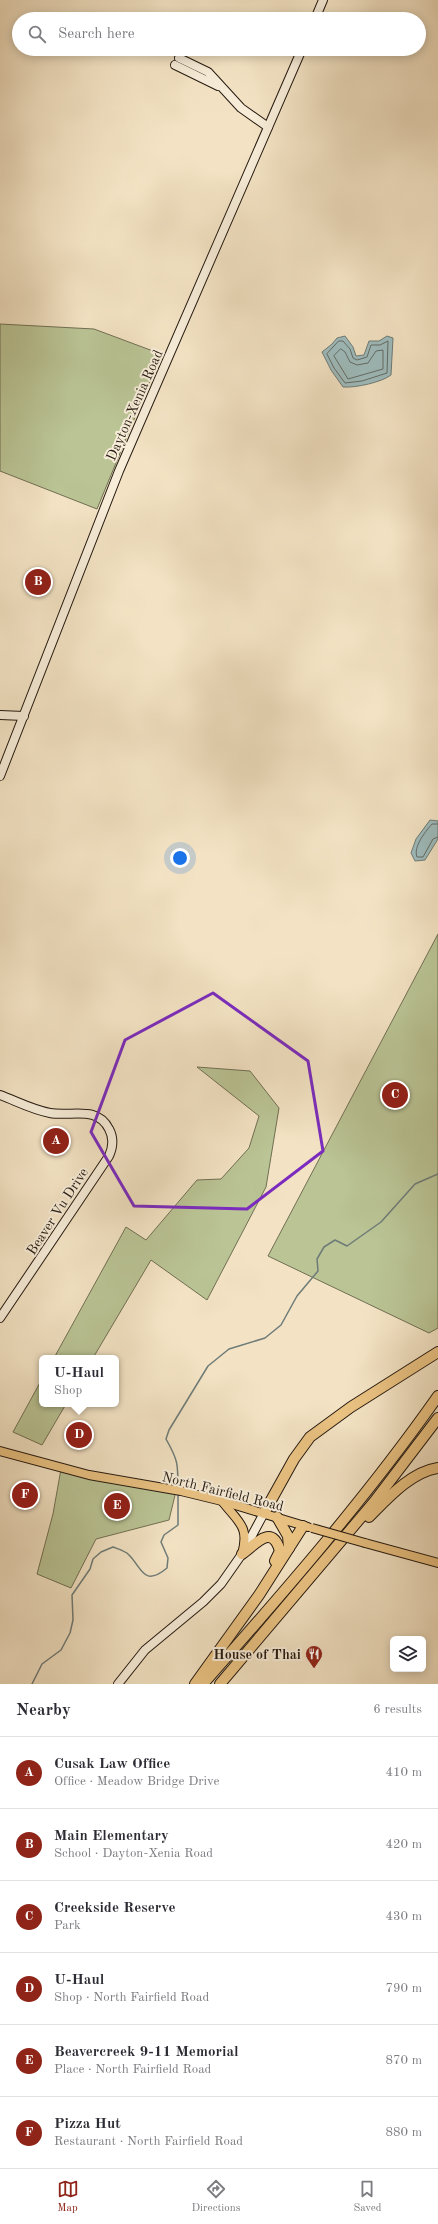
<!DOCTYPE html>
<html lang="en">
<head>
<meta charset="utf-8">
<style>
	:root { --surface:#fff; --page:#f2f2f3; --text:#2b2b33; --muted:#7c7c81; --line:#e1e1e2; --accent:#8f2418 }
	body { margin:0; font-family:"Old Standard TT",serif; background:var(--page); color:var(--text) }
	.controls { position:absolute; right:12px; bottom:12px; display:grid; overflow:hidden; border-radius:6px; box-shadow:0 2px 10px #0003 }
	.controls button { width:36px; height:36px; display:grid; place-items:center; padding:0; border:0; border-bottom:1px solid var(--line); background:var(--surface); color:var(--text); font:20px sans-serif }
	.you { position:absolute; left:180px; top:858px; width:14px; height:14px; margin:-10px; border:3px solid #fff; border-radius:50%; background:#1a73e8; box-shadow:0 0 0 6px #1a73e833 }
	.badge { display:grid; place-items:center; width:26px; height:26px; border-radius:50%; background:var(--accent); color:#fff; font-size:13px; font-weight:700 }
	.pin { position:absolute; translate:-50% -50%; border:2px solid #fff; box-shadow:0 1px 4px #0006 }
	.popup { position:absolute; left:39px; top:1355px; width:80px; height:52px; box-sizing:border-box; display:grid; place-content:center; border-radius:6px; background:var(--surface); filter:drop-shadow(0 1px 3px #0005); font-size:13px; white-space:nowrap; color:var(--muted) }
	.popup b { font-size:15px; color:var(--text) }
	.popup::after { content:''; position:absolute; left:50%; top:100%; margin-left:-8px; border:8px solid transparent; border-top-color:var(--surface) }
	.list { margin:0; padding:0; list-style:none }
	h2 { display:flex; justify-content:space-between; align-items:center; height:52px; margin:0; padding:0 16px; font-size:17px }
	h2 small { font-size:13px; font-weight:400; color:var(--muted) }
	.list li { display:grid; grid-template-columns:26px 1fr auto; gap:12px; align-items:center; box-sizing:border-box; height:72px; padding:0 16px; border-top:1px solid var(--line) }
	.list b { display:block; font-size:15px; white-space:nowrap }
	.list p { margin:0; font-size:13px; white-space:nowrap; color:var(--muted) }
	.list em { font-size:13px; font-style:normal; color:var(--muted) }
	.icon { flex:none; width:22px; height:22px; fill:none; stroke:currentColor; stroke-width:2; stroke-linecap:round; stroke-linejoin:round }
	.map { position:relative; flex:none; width:438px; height:1684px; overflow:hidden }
	.search { position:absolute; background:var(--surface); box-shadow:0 2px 10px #0003; left:12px; right:12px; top:12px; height:44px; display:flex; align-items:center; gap:10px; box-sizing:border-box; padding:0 14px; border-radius:22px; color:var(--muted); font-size:15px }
	.sheet { height:484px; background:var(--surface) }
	nav { display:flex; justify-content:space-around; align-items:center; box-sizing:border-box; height:56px; border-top:1px solid var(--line); background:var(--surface); font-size:11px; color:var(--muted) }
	nav a { display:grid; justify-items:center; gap:2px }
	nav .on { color:var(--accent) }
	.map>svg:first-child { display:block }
	.green { fill:#bac495; stroke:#706f53 }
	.water { fill:#9ebcbd; stroke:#6e7b78 }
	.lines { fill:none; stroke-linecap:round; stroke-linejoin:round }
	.shore { stroke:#626b67; stroke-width:1 }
	.stream { stroke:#6e7b78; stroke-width:1.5 }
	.secondary-casing { stroke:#251a11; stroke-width:10 }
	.primary-casing { stroke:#251a11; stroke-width:10 }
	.highway-casing { stroke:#251a11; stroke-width:12 }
	.secondary { stroke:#f7edd9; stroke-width:8 }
	.primary { stroke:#eac282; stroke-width:8 }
	.highway { stroke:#eac282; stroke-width:10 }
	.primary-bridge-casing { stroke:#251a11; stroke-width:10; stroke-linecap:butt }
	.primary-bridge { stroke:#eac282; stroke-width:8 }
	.marked { fill:none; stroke:#7b2cbf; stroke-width:3; stroke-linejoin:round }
	.labels { text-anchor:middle; stroke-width:4; stroke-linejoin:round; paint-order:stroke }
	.street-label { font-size:14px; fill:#251a11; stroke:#f7edd9 }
	.poi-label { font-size:14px; font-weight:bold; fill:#251a11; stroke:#f7edd9; text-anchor:end }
</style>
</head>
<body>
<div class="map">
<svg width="438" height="1684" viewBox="0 0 438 1684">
	<rect width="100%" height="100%" fill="#f3e3c4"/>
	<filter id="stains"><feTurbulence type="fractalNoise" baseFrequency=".005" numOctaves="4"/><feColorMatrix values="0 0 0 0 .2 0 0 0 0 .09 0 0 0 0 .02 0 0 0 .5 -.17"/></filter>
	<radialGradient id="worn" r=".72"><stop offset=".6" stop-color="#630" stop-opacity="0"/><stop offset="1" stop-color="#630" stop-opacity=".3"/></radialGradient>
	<!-- green -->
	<g class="green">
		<path d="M 0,324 L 94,329 L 161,354 L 97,509 L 0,471 Z"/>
		<path d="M 438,934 L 438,1328 L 429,1333 L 268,1256 Z"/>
		<path d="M 197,1067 L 250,1071 L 279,1108 L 266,1187 L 207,1300 L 151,1260 L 93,1358 L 54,1358 L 126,1227 L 146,1240 L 197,1180 L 221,1179 L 249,1148 L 259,1116 Z"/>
		<path d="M 42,1379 L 42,1404 L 66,1404 L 42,1445 L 13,1432 Z"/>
		<path d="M 61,1469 L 176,1491 L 169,1520 L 96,1539 L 71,1588 L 37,1574 L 53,1514 Z"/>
	</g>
	<!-- water -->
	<g class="water">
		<path d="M 345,336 L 353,347 L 356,356 L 364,355 L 369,341 L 379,341 L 387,336 L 393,338 L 391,375 C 382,382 356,388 343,387 L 331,370 L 322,352 L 332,344 L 337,338 Z"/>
		<path d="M 430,820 L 438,821 L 438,839 L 425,860 L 415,861 L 411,853 L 416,839 Z"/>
	</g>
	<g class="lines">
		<!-- shore -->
		<g class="shore">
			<path d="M 339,341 L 343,341 L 350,349 L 353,358 L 357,360 L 367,357 L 371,345 L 380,345 L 388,341 L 387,373 L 362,381 L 345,383 L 334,368 L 327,354 Z"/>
			<path d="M 341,349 L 345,352 L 350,362 L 357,365 L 368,363 L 376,351 L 383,350 L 383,369 L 348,379 L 334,356 Z"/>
			<path d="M 438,824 L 432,824 C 425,832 413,847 417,857 L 423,857 L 433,839 L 438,837"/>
		</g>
		<!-- stream -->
		<g class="stream">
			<path d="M 178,1488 C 178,1464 178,1460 166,1439 L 169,1430 L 208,1366 L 229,1349 L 265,1338 L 281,1325 L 297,1296 L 318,1271 L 317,1259 L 324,1247 L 335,1240 L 347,1246 L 381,1222 L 415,1184 L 438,1174"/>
			<path d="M 32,1684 L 42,1664 L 61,1650 L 70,1633 L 73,1620 L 72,1595 L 90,1569 L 93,1559 L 101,1552 L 113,1547 C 118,1549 125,1551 128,1554 C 142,1567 143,1588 167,1568 L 168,1558 L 161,1542 L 164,1535 L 178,1525 L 178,1494"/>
		</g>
		<defs>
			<g id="secondary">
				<path d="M 315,19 L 323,0"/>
				<path d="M 179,58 L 208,72 L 241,108 L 268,127"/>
				<path d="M 175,65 L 218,86"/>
				<path d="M 0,715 L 24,716"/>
				<path d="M 0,776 L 119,471 L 302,49"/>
				<path d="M 0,1095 C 16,1101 33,1110 50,1113 C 71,1117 97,1105 109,1129 C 114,1138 113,1147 109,1156 L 0,1318"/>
				<path d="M 118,1684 L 145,1650 L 203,1602 L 221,1584 L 242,1554 L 264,1513"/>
			</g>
			<g id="primary">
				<path d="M 0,1451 L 89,1475 L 181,1491 L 222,1501 L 308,1527"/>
				<path d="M 222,1501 C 238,1522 250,1526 242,1554"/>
				<path d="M 365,1543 L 438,1563"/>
			</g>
			<g id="highway">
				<path d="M 264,1513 L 294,1459 L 310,1437 L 351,1407 L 438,1352"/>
				<path d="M 277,1517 L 288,1536 L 289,1548"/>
				<path d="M 369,1517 C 388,1498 411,1472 438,1468"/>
				<path d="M 242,1554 C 256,1544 272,1523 280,1551 L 275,1561"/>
				<path d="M 195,1684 L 259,1595 L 303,1526"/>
				<path d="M 203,1684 C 285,1591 367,1497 438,1396"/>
				<path d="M 220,1684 L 374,1502 L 438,1418"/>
			</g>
		</defs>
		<!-- secondary casing -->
		<use href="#secondary" class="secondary-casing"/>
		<!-- primary casing -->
		<use href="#primary" class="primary-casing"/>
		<!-- highway casing -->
		<use href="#highway" class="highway-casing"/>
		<!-- secondary -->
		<use href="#secondary" class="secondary"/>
		<!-- primary -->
		<use href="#primary" class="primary"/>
		<!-- highway -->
		<use href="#highway" class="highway"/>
		<defs>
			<path id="primary-bridge" d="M 312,1528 L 365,1543"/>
		</defs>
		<!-- primary-bridge casing -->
		<use href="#primary-bridge" class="primary-bridge-casing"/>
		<!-- primary-bridge -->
		<use href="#primary-bridge" class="primary-bridge"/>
	</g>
	<!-- marked area -->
	<path class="marked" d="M 213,993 L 308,1061 L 323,1151 L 247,1209 L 134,1206 L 91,1132 L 125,1040 Z"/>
	<!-- icons -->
	<defs>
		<symbol id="restaurant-pin" viewBox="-11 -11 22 30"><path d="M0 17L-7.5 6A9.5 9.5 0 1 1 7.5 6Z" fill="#8f2418" stroke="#f7edd9"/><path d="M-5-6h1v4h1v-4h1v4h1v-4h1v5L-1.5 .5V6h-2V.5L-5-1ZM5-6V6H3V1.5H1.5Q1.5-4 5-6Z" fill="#fff"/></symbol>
	</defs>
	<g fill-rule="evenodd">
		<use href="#restaurant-pin" x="304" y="1644" width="20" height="27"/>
	</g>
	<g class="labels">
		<!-- street labels -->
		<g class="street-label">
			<text transform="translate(134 405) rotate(-66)" y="5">Dayton-Xenia Road</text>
			<text transform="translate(57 1211) rotate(-57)" y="5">Beaver Vu Drive</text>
			<text transform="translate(223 1491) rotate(14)" y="5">North Fairfield Road</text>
		</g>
		<!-- poi labels -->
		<g class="poi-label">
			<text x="301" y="1659">House of Thai</text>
		</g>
	</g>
	<rect width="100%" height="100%" filter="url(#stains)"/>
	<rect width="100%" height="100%" fill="url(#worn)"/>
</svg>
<div class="controls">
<button><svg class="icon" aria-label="layers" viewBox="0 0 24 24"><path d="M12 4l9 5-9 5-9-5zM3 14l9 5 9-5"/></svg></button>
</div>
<div class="you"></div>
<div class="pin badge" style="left:56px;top:1141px">A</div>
<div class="pin badge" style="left:38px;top:582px">B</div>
<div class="pin badge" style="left:395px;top:1095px">C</div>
<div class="pin badge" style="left:79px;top:1435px">D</div>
<div class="popup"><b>U-Haul</b>Shop</div>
<div class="pin badge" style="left:117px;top:1506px">E</div>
<div class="pin badge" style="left:25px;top:1495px">F</div>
<div class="search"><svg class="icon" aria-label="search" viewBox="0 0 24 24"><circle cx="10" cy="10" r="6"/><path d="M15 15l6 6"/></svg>Search here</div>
</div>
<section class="sheet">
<h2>Nearby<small>6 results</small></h2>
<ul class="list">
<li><span class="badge">A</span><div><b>Cusak Law Office</b><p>Office · Meadow Bridge Drive</p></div><em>410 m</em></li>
<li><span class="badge">B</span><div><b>Main Elementary</b><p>School · Dayton-Xenia Road</p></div><em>420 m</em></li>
<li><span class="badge">C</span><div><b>Creekside Reserve</b><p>Park</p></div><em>430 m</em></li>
<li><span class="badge">D</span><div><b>U-Haul</b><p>Shop · North Fairfield Road</p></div><em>790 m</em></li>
<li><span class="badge">E</span><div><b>Beavercreek 9-11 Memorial</b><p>Place · North Fairfield Road</p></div><em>870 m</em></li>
<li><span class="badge">F</span><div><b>Pizza Hut</b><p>Restaurant · North Fairfield Road</p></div><em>880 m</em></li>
</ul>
</section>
<nav>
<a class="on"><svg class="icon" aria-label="map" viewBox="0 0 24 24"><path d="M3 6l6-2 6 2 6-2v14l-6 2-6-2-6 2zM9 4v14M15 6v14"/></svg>Map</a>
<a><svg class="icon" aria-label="directions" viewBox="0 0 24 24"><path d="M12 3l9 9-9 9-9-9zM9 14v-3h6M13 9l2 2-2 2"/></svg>Directions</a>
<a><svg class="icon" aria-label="saved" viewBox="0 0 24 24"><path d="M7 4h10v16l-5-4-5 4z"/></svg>Saved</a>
</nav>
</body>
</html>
